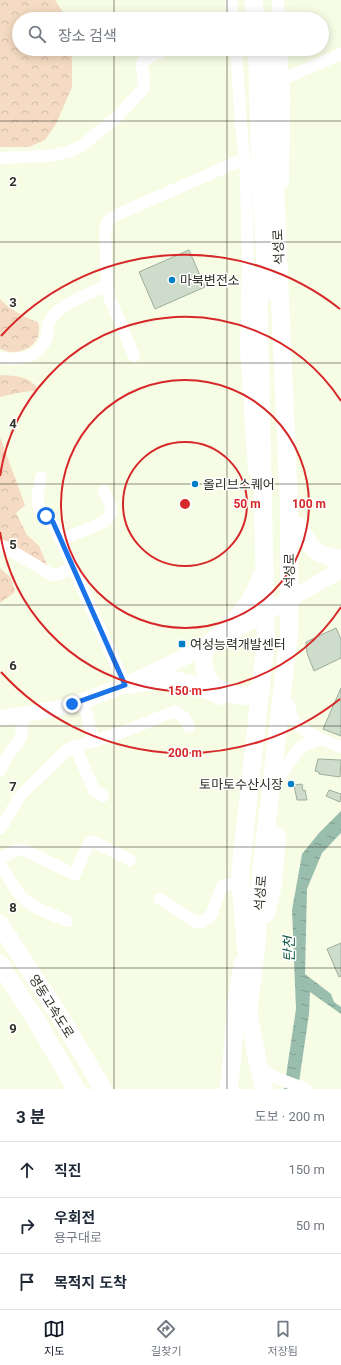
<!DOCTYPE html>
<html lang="ko">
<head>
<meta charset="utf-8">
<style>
	:root { --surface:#fff; --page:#f2f2f3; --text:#1f2937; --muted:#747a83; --line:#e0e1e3; --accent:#111827 }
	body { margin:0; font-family:Roboto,"Noto Sans KR",sans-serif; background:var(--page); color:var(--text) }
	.stop { position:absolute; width:12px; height:12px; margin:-9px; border:3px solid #1a73e8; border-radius:50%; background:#fff }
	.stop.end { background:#1a73e8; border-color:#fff; box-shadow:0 1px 4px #0008 }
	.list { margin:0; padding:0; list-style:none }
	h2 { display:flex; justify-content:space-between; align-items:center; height:52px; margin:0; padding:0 16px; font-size:17px }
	h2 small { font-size:13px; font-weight:400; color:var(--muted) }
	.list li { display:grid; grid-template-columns:26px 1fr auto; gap:12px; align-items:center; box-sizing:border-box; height:56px; padding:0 16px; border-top:1px solid var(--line) }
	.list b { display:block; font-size:15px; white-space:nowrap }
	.list p { margin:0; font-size:13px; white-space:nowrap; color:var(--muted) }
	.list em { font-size:13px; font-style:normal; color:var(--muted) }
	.icon { flex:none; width:22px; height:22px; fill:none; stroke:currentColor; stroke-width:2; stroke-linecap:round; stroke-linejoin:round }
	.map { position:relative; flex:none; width:341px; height:1089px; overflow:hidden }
	.search { position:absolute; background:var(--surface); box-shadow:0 2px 10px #0003; left:12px; right:12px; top:12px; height:44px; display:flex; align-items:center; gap:10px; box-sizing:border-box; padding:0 14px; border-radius:22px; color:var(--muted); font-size:15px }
	.sheet { height:220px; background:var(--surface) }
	nav { display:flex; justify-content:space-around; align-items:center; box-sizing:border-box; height:56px; border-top:1px solid var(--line); background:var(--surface); font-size:11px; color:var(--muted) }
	nav a { display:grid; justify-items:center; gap:2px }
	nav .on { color:var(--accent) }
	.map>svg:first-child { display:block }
	.forest { fill:url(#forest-crowns) }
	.water { fill:url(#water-ripples) }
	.building { fill:#ceddcb; stroke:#9eae9c }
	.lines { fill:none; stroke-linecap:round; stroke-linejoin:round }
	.minor { stroke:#fff; stroke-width:12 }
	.major { stroke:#fff; stroke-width:16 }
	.highway { stroke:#fff; stroke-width:18 }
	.route { stroke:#1a73e8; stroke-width:5 }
	.grid { fill:none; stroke:#2f3128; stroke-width:1; stroke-opacity:0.55 }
	.ring { fill:none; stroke:#d62828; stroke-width:2 }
	.poi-dot { fill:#007fc8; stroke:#fff; stroke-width:1.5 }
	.labels { text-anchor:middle; stroke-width:3; stroke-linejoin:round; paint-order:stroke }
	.street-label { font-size:13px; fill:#2f3128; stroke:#fff }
	.poi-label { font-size:13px; fill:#2f3128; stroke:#fff; text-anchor:start }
	.water-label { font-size:14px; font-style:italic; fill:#125641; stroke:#fff }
	.grid-label { font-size:13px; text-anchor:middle; font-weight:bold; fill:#2f3128; stroke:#fff; stroke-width:3; stroke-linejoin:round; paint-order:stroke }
	.centre { fill:#d62828; stroke:#fff; stroke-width:2 }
	.ring-label { font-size:12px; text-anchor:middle; font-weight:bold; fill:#d62828; stroke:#fff; stroke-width:3; stroke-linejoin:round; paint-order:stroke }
</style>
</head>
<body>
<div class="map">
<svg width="341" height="1089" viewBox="0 0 341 1089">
	<defs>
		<pattern id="forest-crowns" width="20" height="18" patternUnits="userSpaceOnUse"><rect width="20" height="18" fill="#f5dbc3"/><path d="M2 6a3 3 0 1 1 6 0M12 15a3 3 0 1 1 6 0" fill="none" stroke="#d2bca8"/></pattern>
		<pattern id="water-ripples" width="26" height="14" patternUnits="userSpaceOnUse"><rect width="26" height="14" fill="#9abeae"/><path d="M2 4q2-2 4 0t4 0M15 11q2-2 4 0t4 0" fill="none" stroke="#7e9b8e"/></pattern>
	</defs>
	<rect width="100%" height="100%" fill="#f7fce5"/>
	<!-- forest -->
	<g class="forest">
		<path d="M 0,0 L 55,0 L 64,14 L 65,19 L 19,19 L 19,49 L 72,50 L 72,87 L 56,124 L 45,140 L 29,147 L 0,147 Z"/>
		<path d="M 0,299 C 9,309 25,318 38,322 C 43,339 30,352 12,352 C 8,352 4,350 0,349 Z"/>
		<path d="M 0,375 C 15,376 30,375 38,390 L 18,393 L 0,397 Z"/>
		<path d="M 0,437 L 25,505 L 16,513 L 27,535 L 39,546 L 48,567 L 9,545 L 0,537 Z"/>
		<path d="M 0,568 L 11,578 L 15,592 L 0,603 Z"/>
	</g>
	<!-- water -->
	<path class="water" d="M 341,811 L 341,833 L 322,853 L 307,889 L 305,974 L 331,994 L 334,1002 L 341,1007 L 341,1014 L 310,992 L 309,1014 L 298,1089 L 284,1089 L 296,1009 L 292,910 L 302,854 L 319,833 Z"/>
	<!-- building -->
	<g class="building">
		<path d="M 189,250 L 205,287 L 155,309 L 139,272 Z"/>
		<path d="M 336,628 L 341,639 L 341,658 L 314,671 L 307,653 L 306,642 Z"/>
		<path d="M 341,688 L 341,736 L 323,729 Z"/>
		<path d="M 318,759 L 341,760 L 340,777 L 319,774 L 319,772 L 315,771 Z"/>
		<path d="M 302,784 L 303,791 L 305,790 L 307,800 L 297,800 L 294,785 Z"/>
		<path d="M 329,790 L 341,794 L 340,802 L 326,796 Z"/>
		<path d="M 341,943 L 341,976 L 339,977 L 327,949 Z"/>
	</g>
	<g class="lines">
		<!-- minor -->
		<g class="minor">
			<path d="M 231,0 L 233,19"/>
			<path d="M 278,0 L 279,19"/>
			<path d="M 236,49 L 241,124 L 246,176 L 248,261 L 246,349 L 254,471"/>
			<path d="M 281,49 L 284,94 L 283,183"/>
			<path d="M 288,77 L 341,54"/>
			<path d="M 0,158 L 48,156 L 68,152 L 80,147 L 117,117 L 143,89 L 144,83 L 142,64 L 144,60 L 166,49"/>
			<path d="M 134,356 L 110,299 L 107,285 L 105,229 L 108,221 L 114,216 L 244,159"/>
			<path d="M 0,358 C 18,361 40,358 46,338 C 49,328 46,323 54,315 C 66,302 91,293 107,285"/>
			<path d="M 41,477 C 40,487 34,502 41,511 C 48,520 52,520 57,531 L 125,685"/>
			<path d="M 61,540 L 104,522 C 117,511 109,504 104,491"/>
			<path d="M 0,546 L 5,547 L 52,575 L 59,574 L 73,568"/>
			<path d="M 289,704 C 290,708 291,715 293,719 C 299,731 329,743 341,747"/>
			<path d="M 94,741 L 120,733 L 175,711 L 184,717 L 189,727"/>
			<path d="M 75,746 L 94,790 L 103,796"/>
			<path d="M 0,770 L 7,757 L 21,738 L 23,715"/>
			<path d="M 281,776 L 297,751 L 304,745 L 321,739"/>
			<path d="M 1,828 L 20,796 L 65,752 L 75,746 L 94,741 L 83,701"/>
			<path d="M 0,859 C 8,855 14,848 24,850 L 74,874 L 75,874 L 89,843 L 94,842 L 130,860"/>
			<path d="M 0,866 C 8,875 12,886 20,895 C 32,908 51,914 67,921"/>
			<path d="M 160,899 L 194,921 L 201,923 L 211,916 L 221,888 L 223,885 L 241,884"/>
			<path d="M 259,1068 L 276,1078 L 306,1089"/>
		</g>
		<!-- major -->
		<path class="major" d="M 0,718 L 23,715 L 72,705 L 125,685 L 206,647 L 341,570"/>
		<!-- highway -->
		<g class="highway">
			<path d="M 253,0 L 256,19"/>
			<path d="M 257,49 L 260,163 L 267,292"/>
			<path d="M 299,526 C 306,540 311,550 326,556 C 331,558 335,559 341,558"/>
			<path d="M 125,685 L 171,679 L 195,685 L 221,696"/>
			<path d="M 261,689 C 250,696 245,698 232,694 C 226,692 214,688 211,683 C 204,673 201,659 206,648 C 210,641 221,635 226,629 C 242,614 255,597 261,576"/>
			<path d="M 266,914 L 273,885 L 277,836"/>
			<path d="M 0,924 L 65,1025 L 103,1089"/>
			<path d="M 246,950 L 240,874 L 266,639 L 258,276"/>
			<path d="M 0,964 L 36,1020 L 76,1089"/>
			<path d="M 229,1089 L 232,1059 L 236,1003 L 243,963"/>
			<path d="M 264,1089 L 259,1068 L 248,1011 L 256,951 L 260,882 L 289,633 L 289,505 L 269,49"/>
		</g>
	</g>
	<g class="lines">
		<!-- route -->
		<path class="route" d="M 46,516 L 53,522 L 57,531 L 125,685 L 72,704"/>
	</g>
	<!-- grid -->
	<path class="grid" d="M 114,0 L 114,19M 227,0 L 227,19M 114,49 L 114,1089M 227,49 L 227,1089M 0,121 L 341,121M 0,242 L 341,242M 0,363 L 341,363M 0,484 L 341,484M 0,605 L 341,605M 0,726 L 341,726M 0,847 L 341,847M 0,968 L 341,968"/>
	<!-- distance rings -->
	<g class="ring">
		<circle cx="185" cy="504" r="62"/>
		<circle cx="185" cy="504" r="124"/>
		<path d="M341 607A187 187 0 0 1 0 532M0 476A187 187 0 0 1 341 401"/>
		<path d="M340 699A249 249 0 0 1 1 672M1 336A249 249 0 0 1 340 309"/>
	</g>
	<!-- markers -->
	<g class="poi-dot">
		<circle cx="172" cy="280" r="4"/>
		<circle cx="195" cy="484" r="4"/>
		<rect x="178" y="640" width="8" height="8" rx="2"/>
		<circle cx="291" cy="784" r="4"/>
	</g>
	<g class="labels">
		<!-- street labels -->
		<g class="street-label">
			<text transform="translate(278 247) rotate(-93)" y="5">석성로</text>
			<text transform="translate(289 571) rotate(-90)" y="5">석성로</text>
			<text transform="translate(260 893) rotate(-86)" y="5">석성로</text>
			<text transform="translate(52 1006) rotate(58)" y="5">영동고속도로</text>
		</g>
		<!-- poi labels -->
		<g class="poi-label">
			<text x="180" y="285">마북변전소</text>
			<text x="203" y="489">올리브스퀘어</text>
			<text x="190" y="649">여성능력개발센터</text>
			<text x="283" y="789" text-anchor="end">토마토수산시장</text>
		</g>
		<!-- water labels -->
		<g class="water-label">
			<text transform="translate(289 949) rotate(-90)" y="5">탄천</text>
		</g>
	</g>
	<g class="grid-label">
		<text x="13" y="186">2</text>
		<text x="13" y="307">3</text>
		<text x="13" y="428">4</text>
		<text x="13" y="549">5</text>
		<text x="13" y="670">6</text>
		<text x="13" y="791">7</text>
		<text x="13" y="912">8</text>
		<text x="13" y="1033">9</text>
	</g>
	<circle cx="185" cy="504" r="6" class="centre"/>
	<g class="ring-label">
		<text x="247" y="508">50 m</text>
		<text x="309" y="508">100 m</text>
		<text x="185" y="695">150 m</text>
		<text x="185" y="757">200 m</text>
	</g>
</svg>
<div class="stop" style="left:46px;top:516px"></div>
<div class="stop end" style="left:72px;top:704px"></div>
<div class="search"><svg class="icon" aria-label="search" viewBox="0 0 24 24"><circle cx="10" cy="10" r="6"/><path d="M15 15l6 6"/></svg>장소 검색</div>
</div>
<section class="sheet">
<h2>3 분<small>도보 · 200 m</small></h2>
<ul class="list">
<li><svg class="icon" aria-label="ahead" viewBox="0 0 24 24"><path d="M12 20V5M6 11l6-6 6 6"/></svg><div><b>직진</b></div><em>150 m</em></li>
<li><svg class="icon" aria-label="right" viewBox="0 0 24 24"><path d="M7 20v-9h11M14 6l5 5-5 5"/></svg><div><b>우회전</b><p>용구대로</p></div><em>50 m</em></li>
<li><svg class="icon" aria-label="arrive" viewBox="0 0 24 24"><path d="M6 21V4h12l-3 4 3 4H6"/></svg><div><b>목적지 도착</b></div></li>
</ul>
</section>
<nav>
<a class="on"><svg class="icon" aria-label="map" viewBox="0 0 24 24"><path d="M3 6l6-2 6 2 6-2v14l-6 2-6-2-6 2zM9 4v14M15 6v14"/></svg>지도</a>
<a><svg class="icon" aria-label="directions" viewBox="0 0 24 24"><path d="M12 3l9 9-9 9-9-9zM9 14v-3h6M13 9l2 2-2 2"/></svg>길찾기</a>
<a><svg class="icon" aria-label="saved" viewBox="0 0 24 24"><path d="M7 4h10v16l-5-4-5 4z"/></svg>저장됨</a>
</nav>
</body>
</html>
